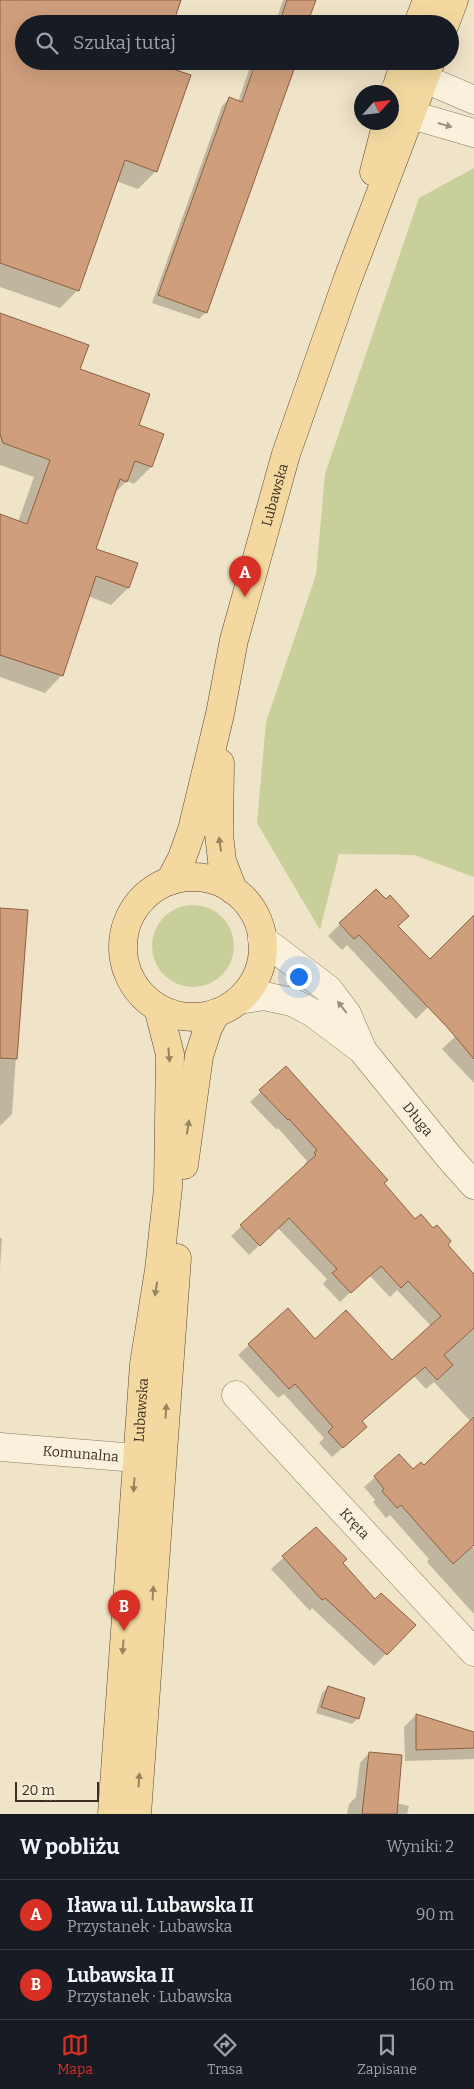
<!DOCTYPE html>
<html lang="pl">
<head>
<meta charset="utf-8">
<style>
	:root { --surface:#171b24; --page:#20242c; --text:#f1f3f6; --muted:#9ea1a6; --line:#363941; --accent:#d93025 }
	body { margin:0; font-family:Bitter,serif; background:var(--page); color:var(--text) }
	.compass { position:absolute; left:354px; top:85px; width:45px; height:45px; border-radius:50%; background:var(--surface); box-shadow:0 5px 20px #0002; rotate:63deg }
	.scale { position:absolute; left:15px; bottom:12px; width:84px; box-sizing:border-box; padding-left:5px; border:2px solid #3d2e20; border-top:0; font-size:14px; line-height:18px; white-space:nowrap; color:#3d2e20; -webkit-text-stroke:4px #f7eed8; paint-order:stroke }
	.you { position:absolute; left:298px; top:976px; width:18px; height:18px; margin:-12px; border:4px solid #fff; border-radius:50%; background:#1a73e8; box-shadow:0 0 0 8px #1a73e833 }
	.badge { display:grid; place-items:center; width:32px; height:32px; border-radius:50%; background:var(--accent); color:#fff; font-size:16px; font-weight:700 }
	.pin { position:absolute; translate:-50% -41px; filter:drop-shadow(0 1px 2px #0008) }
	.pin::after { content:''; position:absolute; top:26px; width:18px; height:15px; background:inherit; clip-path:polygon(0 0,100% 0,50% 100%) }
	.list { margin:0; padding:0; list-style:none }
	h2 { display:flex; justify-content:space-between; align-items:center; height:65px; margin:0; padding:0 20px; font-size:21px }
	h2 small { font-size:16px; font-weight:400; color:var(--muted) }
	.list li { display:grid; grid-template-columns:32px 1fr auto; gap:15px; align-items:center; box-sizing:border-box; height:70px; padding:0 20px; border-top:1px solid var(--line) }
	.list b { display:block; font-size:19px; white-space:nowrap }
	.list p { margin:0; font-size:16px; white-space:nowrap; color:var(--muted) }
	.list em { font-size:16px; font-style:normal; color:var(--muted) }
	.icon { flex:none; width:28px; height:28px; fill:none; stroke:currentColor; stroke-width:2; stroke-linecap:round; stroke-linejoin:round }
	.map { position:relative; flex:none; width:474px; height:1814px; overflow:hidden }
	.search { position:absolute; background:var(--surface); box-shadow:0 5px 20px #0002; left:15px; right:15px; top:15px; height:55px; display:flex; align-items:center; gap:12px; box-sizing:border-box; padding:0 18px; border-radius:28px; color:var(--muted); font-size:19px }
	.sheet { height:205px; background:var(--surface) }
	nav { display:flex; justify-content:space-around; align-items:center; box-sizing:border-box; height:70px; border-top:1px solid var(--line); background:var(--surface); font-size:14px; color:var(--muted) }
	nav a { display:grid; justify-items:center; gap:2px }
	nav .on { color:var(--accent) }
	.map>svg:first-child { display:block }
	.green { fill:#c9cf9b }
	.shadow { fill:#0003 }
	.building { fill:#cf9f7d; stroke:#8d5f41 }
	.lines { fill:none; stroke-linecap:round; stroke-linejoin:round }
	.minor-casing { stroke:#8d765c; stroke-width:29 }
	.major-casing { stroke:#5b4430; stroke-width:29 }
	.minor { stroke:#faf1dc; stroke-width:28 }
	.major { stroke:#f3d9a0; stroke-width:28 }
	.oneway { fill:#9c907e }
	.oneway2 { fill:#988460 }
	.labels { text-anchor:middle; stroke-width:5; stroke-linejoin:round; paint-order:stroke }
	.street-label { font-size:14px; fill:#3d2e20; stroke:#f7eed8 }
</style>
</head>
<body>
<div class="map">
<svg width="474" height="1814" viewBox="0 0 474 1814">
	<rect width="100%" height="100%" fill="#f0e4c8"/>
	<!-- green -->
	<g class="green">
		<path d="M 474,168 L 474,877 L 414,855 L 339,854 L 320,930 L 257,823 L 266,722 L 316,575 L 325,474 L 419,198 Z"/>
		<circle cx="193" cy="946" r="41"/>
	</g>
	<!-- shadow -->
	<g class="shadow">
		<path d="M 0,0 L 179,0 L 24,24 L 24,61 L 156,171 L 138,189 L 116,181 L 78,290 L 60,308 L 0,287 Z"/>
		<path d="M 283,0 L 315,0 L 306,24 L 275,24 Z"/>
		<path d="M 252,61 L 296,61 L 206,312 L 199,319 L 152,303 L 222,106 L 229,99 L 238,102 Z"/>
		<path d="M 0,314 L 78,370 L 137,426 L 151,467 L 134,484 L 127,481 L 114,493 L 94,549 L 128,588 L 111,605 L 88,596 L 62,675 L 45,693 L 0,677 L 0,515 L 18,522 L 34,477 L 0,465 Z"/>
		<path d="M 0,910 L 26,911 L 12,1114 L 0,1126 Z"/>
		<path d="M 474,917 L 474,961 L 416,1019 L 347,945 L 342,950 L 328,936 L 340,924 L 397,926 L 430,961 Z"/>
		<path d="M 474,1019 L 474,1083 L 442,1049 Z"/>
		<path d="M 286,1068 L 415,1221 L 446,1245 L 474,1276 L 474,1544 L 472,1546 L 474,1549 L 474,1614 L 427,1562 L 429,1559 L 390,1515 L 386,1518 L 373,1502 L 375,1500 L 364,1487 L 399,1456 L 413,1471 L 424,1467 L 471,1422 L 434,1382 L 426,1389 L 414,1376 L 361,1422 L 355,1437 L 332,1457 L 319,1443 L 324,1438 L 284,1394 L 278,1398 L 238,1355 L 288,1310 L 315,1341 L 392,1362 L 431,1326 L 397,1290 L 390,1297 L 369,1275 L 340,1302 L 323,1284 L 327,1279 L 278,1228 L 249,1255 L 231,1236 L 307,1166 L 305,1164 L 307,1161 L 278,1128 L 277,1130 L 250,1102 Z"/>
		<path d="M 0,1238 L 2,1238 L 0,1269 Z"/>
		<path d="M 316,1528 L 341,1563 L 375,1601 L 414,1625 L 374,1666 L 312,1608 L 310,1611 L 271,1569 Z"/>
		<path d="M 328,1687 L 358,1718 L 352,1724 L 316,1713 L 322,1693 Z"/>
		<path d="M 416,1715 L 474,1733 L 474,1759 L 405,1761 L 404,1727 Z"/>
		<path d="M 369,1753 L 396,1803 L 409,1806 L 407,1814 L 347,1814 L 349,1804 L 356,1797 L 360,1763 Z"/>
	</g>
	<!-- building -->
	<g class="building">
		<path d="M 0,0 L 181,0 L 173,24 L 24,24 L 24,61 L 159,61 L 158,64 L 191,75 L 157,172 L 125,160 L 79,291 L 0,263 Z"/>
		<path d="M 287,0 L 316,0 L 307,24 L 279,24 Z"/>
		<path d="M 256,61 L 297,61 L 207,313 L 158,295 L 229,97 L 242,102 Z"/>
		<path d="M 0,313 L 89,345 L 80,369 L 150,394 L 139,425 L 164,434 L 152,467 L 135,461 L 127,482 L 120,479 L 96,549 L 138,563 L 129,588 L 96,576 L 63,676 L 0,655 L 0,514 L 27,524 L 50,460 L 3,443 L 0,434 Z"/>
		<path d="M 376,889 L 386,899 L 390,895 L 409,916 L 398,926 L 430,959 L 474,915 L 474,1059 L 447,1027 L 359,935 L 354,939 L 339,923 Z"/>
		<path d="M 0,908 L 28,910 L 17,1059 L 0,1058 Z"/>
		<path d="M 286,1066 L 388,1180 L 384,1183 L 415,1219 L 421,1214 L 433,1228 L 437,1225 L 451,1241 L 448,1245 L 474,1274 L 474,1328 L 444,1355 L 453,1365 L 437,1380 L 425,1367 L 362,1421 L 367,1427 L 343,1448 L 328,1432 L 333,1427 L 295,1384 L 289,1389 L 248,1344 L 288,1308 L 315,1339 L 346,1310 L 392,1360 L 441,1316 L 408,1281 L 401,1288 L 381,1266 L 351,1293 L 332,1273 L 337,1269 L 289,1218 L 260,1246 L 240,1225 L 316,1155 L 314,1153 L 317,1150 L 289,1119 L 288,1120 L 259,1090 Z"/>
		<path d="M 474,1417 L 474,1545 L 453,1564 L 401,1505 L 397,1508 L 382,1491 L 384,1489 L 374,1476 L 399,1454 L 413,1469 L 421,1462 L 424,1465 Z"/>
		<path d="M 316,1527 L 347,1559 L 343,1563 L 375,1599 L 381,1593 L 416,1625 L 387,1655 L 325,1598 L 322,1600 L 282,1556 Z"/>
		<path d="M 328,1686 L 365,1698 L 359,1719 L 321,1707 Z"/>
		<path d="M 416,1714 L 474,1732 L 474,1748 L 416,1750 Z"/>
		<path d="M 369,1752 L 402,1755 L 397,1814 L 362,1814 Z"/>
	</g>
	<g class="lines">
		<defs>
			<g id="minor">
				<path d="M 474,100 L 425,79 L 395,90 L 412,115 L 474,133"/>
				<path d="M 262,939 L 328,989 L 347,1014 L 362,1049"/>
				<path id="s1" d="M 239,1000 L 264,996 L 292,1002 L 313,1013 L 362,1050 L 449,1157 L 474,1185"/>
				<path id="s2" d="M 236,1395 L 474,1652"/>
				<path id="s3" d="M 0,1447 L 161,1460"/>
			</g>
			<g id="major">
				<path d="M 418,24 L 427,0"/>
				<path d="M 445,24 L 454,0"/>
				<path d="M 392,102 L 405,61"/>
				<path d="M 374,172 L 387,122"/>
				<path d="M 220,763 L 219,834 L 222,861 L 233,890"/>
				<circle cx="193" cy="947" r="70"/>
				<path id="s4" d="M 170,881 L 182,858 L 192,830 L 220,714 L 234,640 L 286,454 L 347,281 L 431,61"/>
				<path d="M 184,1165 L 199,1056 L 208,1028 L 216,1013"/>
				<path id="s5" d="M 112,1814 L 144,1364 L 159,1270 L 168,1188 L 170,1054 L 158,1008"/>
				<path d="M 137,1814 L 177,1258"/>
			</g>
		</defs>
		<!-- minor casing -->
		<use href="#minor" class="minor-casing"/>
		<!-- major casing -->
		<use href="#major" class="major-casing"/>
		<!-- minor -->
		<use href="#minor" class="minor"/>
		<!-- major -->
		<use href="#major" class="major"/>
	</g>
	<!-- one-way arrows -->
	<defs><path id="oneway-solid" d="M-6-.8H1V-3.2L6.5 0L1 3.2V.8H-6Z" transform="scale(1.25)"/></defs>
	<g class="oneway">
		<use href="#oneway-solid" transform="translate(445 125) rotate(16)"/>
		<use href="#oneway-solid" transform="translate(342 1007) rotate(-128)"/>
	</g>
	<g class="oneway2">
		<use href="#oneway-solid" transform="translate(220 844) rotate(-98)"/>
		<use href="#oneway-solid" transform="translate(169 1055) rotate(85)"/>
		<use href="#oneway-solid" transform="translate(188 1127) rotate(-81)"/>
		<use href="#oneway-solid" transform="translate(156 1289) rotate(99)"/>
		<use href="#oneway-solid" transform="translate(166 1411) rotate(-86)"/>
		<use href="#oneway-solid" transform="translate(134 1485) rotate(94)"/>
		<use href="#oneway-solid" transform="translate(153 1593) rotate(-86)"/>
		<use href="#oneway-solid" transform="translate(123 1647) rotate(94)"/>
		<use href="#oneway-solid" transform="translate(139 1780) rotate(-86)"/>
	</g>
	<g class="labels">
		<!-- street labels -->
		<g class="street-label">
			<text dy="5" stroke="none"><textPath href="#s4" startOffset="401">Lubawska</textPath></text>
			<text dy="5" stroke="none"><textPath href="#s1" startOffset="228">Długa</textPath></text>
			<text dy="5" stroke="none"><textPath href="#s5" startOffset="405">Lubawska</textPath></text>
			<text dy="5" stroke="none"><textPath href="#s3" startOffset="81">Komunalna</textPath></text>
			<text dy="5" stroke="none"><textPath href="#s2" startOffset="175">Kręta</textPath></text>
		</g>
	</g>
</svg>
<svg class="compass" viewBox="-18 -18 36 36"><path d="M0-13l5 13h-10z" fill="#e53935"/><path d="M0 13l5-13h-10z" fill="#9ea1a6"/></svg>
<div class="scale">20 m</div>
<div class="you"></div>
<div class="pin badge" style="left:245px;top:597px">A</div>
<div class="pin badge" style="left:124px;top:1631px">B</div>
<div class="search"><svg class="icon" aria-label="search" viewBox="0 0 24 24"><circle cx="10" cy="10" r="6"/><path d="M15 15l6 6"/></svg>Szukaj tutaj</div>
</div>
<section class="sheet">
<h2>W pobliżu<small>Wyniki: 2</small></h2>
<ul class="list">
<li><span class="badge">A</span><div><b>Iława ul. Lubawska II</b><p>Przystanek · Lubawska</p></div><em>90 m</em></li>
<li><span class="badge">B</span><div><b>Lubawska II</b><p>Przystanek · Lubawska</p></div><em>160 m</em></li>
</ul>
</section>
<nav>
<a class="on"><svg class="icon" aria-label="map" viewBox="0 0 24 24"><path d="M3 6l6-2 6 2 6-2v14l-6 2-6-2-6 2zM9 4v14M15 6v14"/></svg>Mapa</a>
<a><svg class="icon" aria-label="directions" viewBox="0 0 24 24"><path d="M12 3l9 9-9 9-9-9zM9 14v-3h6M13 9l2 2-2 2"/></svg>Trasa</a>
<a><svg class="icon" aria-label="saved" viewBox="0 0 24 24"><path d="M7 4h10v16l-5-4-5 4z"/></svg>Zapisane</a>
</nav>
</body>
</html>
